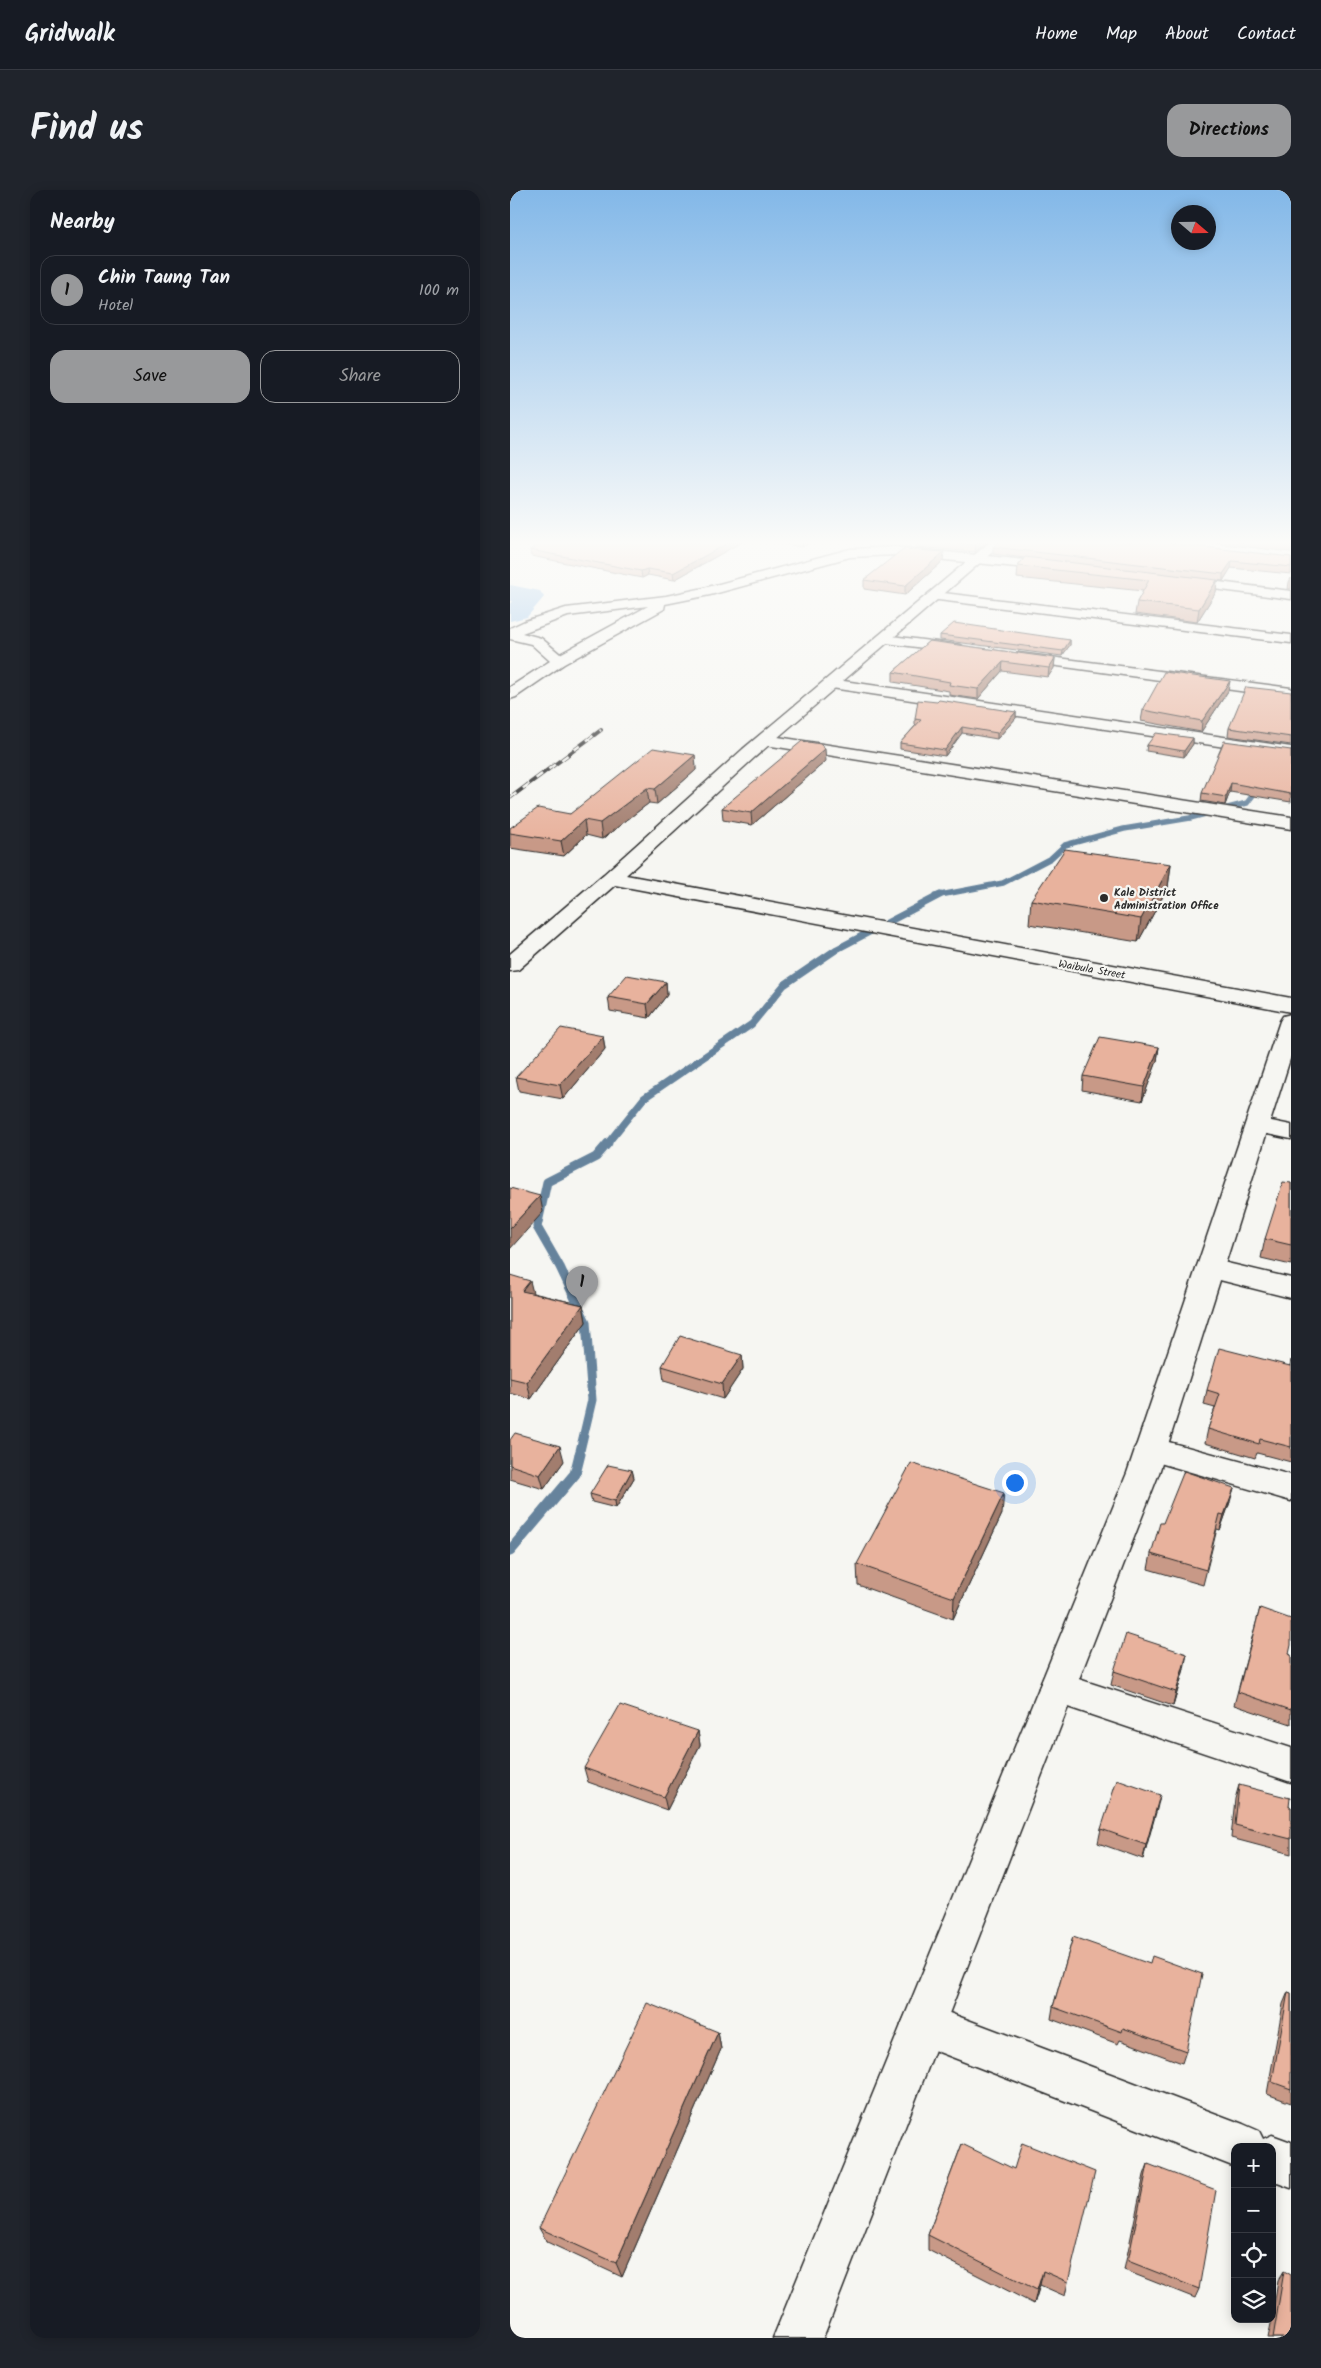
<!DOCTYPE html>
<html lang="en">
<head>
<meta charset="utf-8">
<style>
	:root { --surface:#171b24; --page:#20242c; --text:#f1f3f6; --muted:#9ea1a6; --line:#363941; --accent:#98999b }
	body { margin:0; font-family:Kalam,sans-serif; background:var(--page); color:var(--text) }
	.controls { position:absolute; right:15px; bottom:15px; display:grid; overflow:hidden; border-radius:10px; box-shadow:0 2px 12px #0003 }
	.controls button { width:45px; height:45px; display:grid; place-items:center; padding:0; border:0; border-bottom:1px solid var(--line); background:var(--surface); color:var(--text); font:25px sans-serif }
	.compass { position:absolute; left:661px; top:15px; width:45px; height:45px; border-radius:50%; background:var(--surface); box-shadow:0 2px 12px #0003; rotate:110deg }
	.you { position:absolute; left:504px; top:1292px; width:18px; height:18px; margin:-12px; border:4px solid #fff; border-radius:50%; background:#1a73e8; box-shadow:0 0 0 8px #1a73e833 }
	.badge { display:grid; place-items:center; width:32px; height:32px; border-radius:50%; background:var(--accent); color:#111; font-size:16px; font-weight:700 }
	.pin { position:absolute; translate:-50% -41px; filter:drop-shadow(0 1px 2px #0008) }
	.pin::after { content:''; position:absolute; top:26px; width:18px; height:15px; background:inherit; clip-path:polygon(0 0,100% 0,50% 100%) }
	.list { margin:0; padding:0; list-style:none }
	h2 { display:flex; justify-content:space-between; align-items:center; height:65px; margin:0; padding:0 20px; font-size:21px }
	h2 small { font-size:16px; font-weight:400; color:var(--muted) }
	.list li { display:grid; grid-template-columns:32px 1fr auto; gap:15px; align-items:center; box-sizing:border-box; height:70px; margin:0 10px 10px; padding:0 10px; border:1px solid var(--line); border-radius:15px }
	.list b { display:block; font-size:19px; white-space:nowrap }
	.list p { margin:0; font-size:16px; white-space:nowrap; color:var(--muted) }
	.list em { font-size:16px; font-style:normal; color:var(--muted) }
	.actions { display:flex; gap:10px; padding:15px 20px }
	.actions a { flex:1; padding:11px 0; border:1px solid var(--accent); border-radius:15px; text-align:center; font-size:18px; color:var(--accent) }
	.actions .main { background:var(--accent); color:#111 }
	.icon { flex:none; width:28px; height:28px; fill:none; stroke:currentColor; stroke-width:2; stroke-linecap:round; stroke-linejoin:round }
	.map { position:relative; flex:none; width:781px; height:2148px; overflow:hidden; border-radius:15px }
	header { display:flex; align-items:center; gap:30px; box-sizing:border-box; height:70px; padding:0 25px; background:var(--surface); border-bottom:1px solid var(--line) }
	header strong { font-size:24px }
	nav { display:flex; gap:28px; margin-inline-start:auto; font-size:18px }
	.intro { display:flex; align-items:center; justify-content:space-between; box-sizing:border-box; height:120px; padding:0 30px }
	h1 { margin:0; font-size:35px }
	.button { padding:12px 22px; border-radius:15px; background:var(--accent); color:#111; font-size:18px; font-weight:700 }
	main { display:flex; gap:30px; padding:0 30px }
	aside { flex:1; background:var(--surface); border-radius:15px; box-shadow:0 2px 12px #0003 }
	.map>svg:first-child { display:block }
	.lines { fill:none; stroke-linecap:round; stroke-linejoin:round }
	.stream-far3 { stroke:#66839c; stroke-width:5.5 }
	.stream-far2 { stroke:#66839c; stroke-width:7 }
	.stream-far1 { stroke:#66839c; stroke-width:9 }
	.stream { stroke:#66839c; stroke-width:11 }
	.river { fill:#8dbde8; fill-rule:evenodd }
	.minor-casing { stroke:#2b2b2b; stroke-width:3 }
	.tertiary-casing { stroke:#2b2b2b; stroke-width:3 }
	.minor { fill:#f6f6f2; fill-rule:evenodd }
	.tertiary { fill:#f6f6f2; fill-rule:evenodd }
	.rail-casing { stroke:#2b2b2b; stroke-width:4 }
	.rail { stroke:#f6f6f2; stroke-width:2.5; stroke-dasharray:8; stroke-linecap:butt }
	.wall { fill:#c89987; stroke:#2b2b2b }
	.shaded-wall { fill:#a27d6e; stroke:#2b2b2b }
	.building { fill:#e8b29d; stroke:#2b2b2b }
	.poi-dot { fill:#2b2b2b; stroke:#f6f6f2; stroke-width:2 }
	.labels { text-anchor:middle; stroke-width:4.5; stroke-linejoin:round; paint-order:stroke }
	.far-poi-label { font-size:11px; font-weight:bold; fill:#2b2b2b; stroke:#f6f6f2; text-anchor:start }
	.far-street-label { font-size:11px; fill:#2b2b2b; stroke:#f6f6f2 }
</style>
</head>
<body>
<header>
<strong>Gridwalk</strong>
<nav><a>Home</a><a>Map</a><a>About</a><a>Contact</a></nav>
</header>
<div class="intro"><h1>Find us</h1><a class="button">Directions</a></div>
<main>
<aside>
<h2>Nearby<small></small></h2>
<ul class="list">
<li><span class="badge">1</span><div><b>Chin Taung Tan</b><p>Hotel</p></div><em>100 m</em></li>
</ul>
<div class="actions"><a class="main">Save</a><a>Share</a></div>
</aside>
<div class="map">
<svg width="781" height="2148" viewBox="0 0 781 2148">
	<rect width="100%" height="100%" fill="#f6f6f2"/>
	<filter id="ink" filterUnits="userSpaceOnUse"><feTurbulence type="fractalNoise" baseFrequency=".02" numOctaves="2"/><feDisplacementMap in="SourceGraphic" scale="10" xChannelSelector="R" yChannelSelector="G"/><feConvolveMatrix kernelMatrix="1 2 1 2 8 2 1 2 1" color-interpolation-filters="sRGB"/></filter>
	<g filter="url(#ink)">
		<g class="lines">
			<!-- stream-far3 -->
			<path class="stream-far3" d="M 425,706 L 493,693 L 541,668 L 555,655 L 614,639 L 680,628 L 737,613 L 749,597"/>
			<!-- stream-far2 -->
			<path class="stream-far2" d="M 97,954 L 134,908 L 242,834 L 274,795 L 327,759 L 430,705"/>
			<!-- stream-far1 -->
			<path class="stream-far1" d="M 69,1265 L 82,1210 L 76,1132 L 50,1077 L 27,1037 L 37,992 L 86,967 L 98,953"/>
			<!-- stream -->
			<path class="stream" d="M 0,1361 L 65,1284 L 70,1264"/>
			<!-- river -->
			<path class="river" d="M 0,395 L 30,401 L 34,407 L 17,427 L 0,431 L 0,414 L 2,411 L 0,411 Z"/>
			<defs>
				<g id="minor">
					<path d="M 385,357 L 546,373 L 553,377 L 546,381 L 385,365 L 340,367 L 200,405 L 155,414 L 154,419 L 54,474 L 6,507 L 0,509 L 0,497 L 40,471 L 21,454 L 0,449 L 0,438 L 15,431 L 56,418 L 156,406 L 194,398 L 340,359 ZM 138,416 L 50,464 L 31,448 L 12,443 L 58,426 Z"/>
					<path d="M 669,387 L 781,401 L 781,409 L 664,394 L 662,391 Z"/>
					<path d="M 425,402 L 781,445 L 781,453 L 420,409 L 418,406 Z"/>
					<path d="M 374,445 L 451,455 L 458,459 L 451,463 L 369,452 L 367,449 Z"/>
					<path d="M 509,463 L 781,498 L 781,508 L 504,470 L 502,467 Z"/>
					<path d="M 320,489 L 781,557 L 781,567 L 315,497 L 312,494 Z"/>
					<path d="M 255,545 L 781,627 L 781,639 L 249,554 L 247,550 L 249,546 Z"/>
					<path d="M 747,928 L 781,935 L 781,949 L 738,940 L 735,935 L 738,930 Z"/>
					<path d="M 700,1069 L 781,1088 L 781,1108 L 690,1085 L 686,1078 L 690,1071 Z"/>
					<path d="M 640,1247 L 781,1285 L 781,1311 L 629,1267 L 624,1259 L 629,1251 Z"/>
					<path d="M 547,1482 L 781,1558 L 781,1592 L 534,1509 L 529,1498 L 534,1487 Z"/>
					<path d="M 413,1813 L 733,1934 L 749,1941 L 753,1949 L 762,1945 L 781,1952 L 781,1998 L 762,1991 L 762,1957 L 725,1957 L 725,1977 L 398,1850 L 391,1835 L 398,1820 Z"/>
				</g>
				<g id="tertiary">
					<path d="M 480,352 L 494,352 L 245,567 L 116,685 L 781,808 L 781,822 L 105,695 L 8,780 L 0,781 L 0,764 L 94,684 L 233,559 Z"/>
					<path d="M 781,824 L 781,866 L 649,1283 L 313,2148 L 263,2148 L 617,1283 L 770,831 L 773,826 Z"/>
				</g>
			</defs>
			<!-- minor casing -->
			<use href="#minor" class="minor-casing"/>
			<!-- tertiary casing -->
			<use href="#tertiary" class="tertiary-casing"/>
			<!-- minor -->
			<use href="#minor" class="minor"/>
			<!-- tertiary -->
			<use href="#tertiary" class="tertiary"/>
			<defs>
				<path id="rail" d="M 0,608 L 91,540"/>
			</defs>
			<!-- rail casing -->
			<use href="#rail" class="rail-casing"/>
			<!-- rail -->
			<use href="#rail" class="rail"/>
		</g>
		<!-- wall -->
		<g class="wall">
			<path d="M 34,352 L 232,352 L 164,390 L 138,385 L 132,388 L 21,366 L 20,360 Z"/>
			<path d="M 262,352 L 300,352 L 292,357 Z"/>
			<path d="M 407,352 L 477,352 L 465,362 L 407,357 Z"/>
			<path d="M 697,352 L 781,352 L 781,362 Z"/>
			<path d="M 483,357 L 781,367 L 781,384 L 721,378 L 713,391 L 707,390 L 706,402 L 687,432 L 625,424 L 627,412 L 633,401 L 507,388 L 508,376 L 515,368 L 483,364 Z"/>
			<path d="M 433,371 L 395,405 L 354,399 L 354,390 Z"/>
			<path d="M 781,388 L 781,399 L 778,399 L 779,392 Z"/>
			<path d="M 430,445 L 560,450 L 560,455 L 552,466 L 430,450 Z"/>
			<path d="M 419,451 L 545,468 L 544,478 L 538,487 L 492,481 L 468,509 L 439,505 L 439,501 L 383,492 L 383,482 Z"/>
			<path d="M 718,501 L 691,542 L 631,531 L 633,520 Z"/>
			<path d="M 781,502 L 781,555 L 718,546 L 719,538 Z"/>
			<path d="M 506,522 L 506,528 L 487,549 L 452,543 L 435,566 L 390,559 L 390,553 L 406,535 L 405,535 L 405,529 Z"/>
			<path d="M 683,548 L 683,554 L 674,567 L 636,561 L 637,555 Z"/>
			<path d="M 781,560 L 781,612 L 720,602 L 715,615 L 691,611 L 692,603 Z"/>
			<path d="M 185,565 L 186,580 L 147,614 L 139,613 L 92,649 L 76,645 L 54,666 L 0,658 L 0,638 L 60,624 Z"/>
			<path d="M 316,571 L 242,635 L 213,630 L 212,618 Z"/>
			<path d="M 661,674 L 658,697 L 628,752 L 519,734 L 521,710 Z"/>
			<path d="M 156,792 L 157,805 L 139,828 L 100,821 L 98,807 Z"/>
			<path d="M 93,846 L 95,859 L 53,909 L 9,901 L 6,887 Z"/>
			<path d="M 649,857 L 647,871 L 632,911 L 572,900 L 573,886 Z"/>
			<path d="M 781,993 L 781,1075 L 751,1068 L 755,1049 Z"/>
			<path d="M 0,1085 L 23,1103 L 73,1115 L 76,1132 L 21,1209 L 0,1203 Z"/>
			<path d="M 232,1165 L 233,1179 L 213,1209 L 154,1191 L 152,1176 Z"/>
			<path d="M 781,1170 L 781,1272 L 747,1263 L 745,1268 L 695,1253 L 698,1239 L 705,1218 L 694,1215 L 697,1200 L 780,1176 Z"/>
			<path d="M 0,1250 L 54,1271 L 34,1299 L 0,1289 Z"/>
			<path d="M 122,1280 L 124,1288 L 106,1318 L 82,1312 L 80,1304 Z"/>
			<path d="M 720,1312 L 710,1340 L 707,1339 L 693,1395 L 638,1379 L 641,1364 L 653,1333 Z"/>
			<path d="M 492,1324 L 443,1429 L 348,1395 L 347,1374 Z"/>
			<path d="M 750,1418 L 779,1464 L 781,1465 L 781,1534 L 724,1515 Z"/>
			<path d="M 674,1479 L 663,1516 L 601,1495 L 604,1481 Z"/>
			<path d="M 188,1541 L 190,1555 L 157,1620 L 78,1592 L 74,1578 Z"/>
			<path d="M 729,1595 L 781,1617 L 781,1664 L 721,1648 L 725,1609 Z"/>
			<path d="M 650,1605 L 633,1669 L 588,1653 L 591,1639 Z"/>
			<path d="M 563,1747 L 676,1861 L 672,1873 L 610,1850 L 608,1854 L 541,1829 L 543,1817 Z"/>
			<path d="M 778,1802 L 781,1803 L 781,1913 L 757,1904 L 773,1814 Z"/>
			<path d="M 208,1842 L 211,1859 L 112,2087 L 37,2052 L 29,2038 Z"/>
			<path d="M 452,1954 L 558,2092 L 555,2106 L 530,2095 L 524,2114 L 418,2060 L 418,2045 Z"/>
			<path d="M 638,1974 L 689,2099 L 685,2108 L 614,2080 L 634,1985 Z"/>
			<path d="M 774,2081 L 781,2148 L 758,2148 L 762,2129 L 768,2091 Z"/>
		</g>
		<!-- shaded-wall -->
		<g class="shaded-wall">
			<path d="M 220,352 L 232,352 L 164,390 L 163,383 Z"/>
			<path d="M 292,352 L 300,352 L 292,357 Z"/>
			<path d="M 469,352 L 477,352 L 465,362 L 466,355 Z"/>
			<path d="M 434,362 L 433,371 L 395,405 L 395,396 Z"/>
			<path d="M 722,371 L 721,378 L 713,391 L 713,384 Z"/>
			<path d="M 137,379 L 138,385 L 132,388 L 131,381 Z"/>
			<path d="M 707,390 L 706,402 L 687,432 L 689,419 Z"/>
			<path d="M 560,450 L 560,455 L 552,466 L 553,461 Z"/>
			<path d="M 545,468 L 544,478 L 538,487 L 539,478 Z"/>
			<path d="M 493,472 L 492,481 L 468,509 L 468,499 Z"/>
			<path d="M 720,491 L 718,501 L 691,542 L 692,531 Z"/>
			<path d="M 506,522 L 506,528 L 487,549 L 487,543 Z"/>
			<path d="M 452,537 L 452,543 L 435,566 L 435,560 Z"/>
			<path d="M 683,548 L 683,554 L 674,567 L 674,561 Z"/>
			<path d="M 315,559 L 316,571 L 242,635 L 241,623 Z"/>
			<path d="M 185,565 L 186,580 L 147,614 L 145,599 Z"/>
			<path d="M 721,593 L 720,602 L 715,615 L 716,607 Z"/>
			<path d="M 137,598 L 139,613 L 92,649 L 90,633 Z"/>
			<path d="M 74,630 L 76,645 L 54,666 L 51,651 Z"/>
			<path d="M 661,674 L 658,697 L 628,752 L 631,729 Z"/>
			<path d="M 156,792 L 157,805 L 139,828 L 137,814 Z"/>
			<path d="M 93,846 L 95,859 L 53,909 L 50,895 Z"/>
			<path d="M 649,857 L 647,871 L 632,911 L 634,897 Z"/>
			<path d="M 30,1006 L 33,1022 L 0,1059 L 0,1038 Z"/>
			<path d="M 20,1091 L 24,1107 L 12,1101 Z"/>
			<path d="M 73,1115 L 76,1132 L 21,1209 L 17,1192 Z"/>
			<path d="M 232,1165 L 233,1179 L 213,1209 L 212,1194 Z"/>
			<path d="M 50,1256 L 54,1271 L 34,1299 L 30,1285 Z"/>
			<path d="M 122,1280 L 124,1288 L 106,1318 L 105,1311 Z"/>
			<path d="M 724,1298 L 720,1312 L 710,1340 L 714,1325 Z"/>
			<path d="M 494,1303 L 492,1324 L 443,1429 L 444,1408 Z"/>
			<path d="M 677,1464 L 674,1479 L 663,1516 L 666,1502 Z"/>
			<path d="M 188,1541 L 190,1555 L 157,1620 L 154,1607 Z"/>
			<path d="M 650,1605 L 647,1619 L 633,1669 L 636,1655 Z"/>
			<path d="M 208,1842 L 211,1859 L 112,2087 L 106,2073 Z"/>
			<path d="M 533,2081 L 530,2095 L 524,2114 L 527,2100 Z"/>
		</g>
		<!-- building -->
		<g class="building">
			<path d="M 34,352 L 220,352 L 163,383 L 137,379 L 131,381 L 20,360 Z"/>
			<path d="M 428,352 L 469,352 L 466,355 Z"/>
			<path d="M 489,352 L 652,352 L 781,367 L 781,377 L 722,371 L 713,384 L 483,357 Z"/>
			<path d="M 753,352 L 781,352 L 781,355 Z"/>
			<path d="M 393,359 L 434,362 L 395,396 L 354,390 Z"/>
			<path d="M 515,367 L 707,390 L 689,419 L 627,412 L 639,390 L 508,376 Z"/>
			<path d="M 444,433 L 560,450 L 553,461 L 430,445 Z"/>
			<path d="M 419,451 L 545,468 L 539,478 L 493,472 L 468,499 L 439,495 L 440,492 L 383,482 Z"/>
			<path d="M 654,482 L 720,491 L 692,531 L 633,520 Z"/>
			<path d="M 736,497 L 781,502 L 781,547 L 719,538 Z"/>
			<path d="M 408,510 L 427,512 L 429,510 L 506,522 L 487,543 L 452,537 L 435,560 L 390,553 L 411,530 L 405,529 Z"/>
			<path d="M 646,543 L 683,548 L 674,561 L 637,555 Z"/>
			<path d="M 292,551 L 311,554 L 315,559 L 241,623 L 212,618 Z"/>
			<path d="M 714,551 L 781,560 L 781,604 L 721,593 L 716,607 L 692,603 Z"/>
			<path d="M 143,558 L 185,565 L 145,599 L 137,598 L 90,633 L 74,630 L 51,651 L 0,643 L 0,638 L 28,618 L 60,624 Z"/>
			<path d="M 555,659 L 661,674 L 631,729 L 521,710 Z"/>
			<path d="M 117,785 L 156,792 L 137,814 L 98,807 Z"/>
			<path d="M 51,838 L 93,846 L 50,895 L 6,887 Z"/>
			<path d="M 590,847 L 649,857 L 634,897 L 573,886 Z"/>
			<path d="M 773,992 L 781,993 L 781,1055 L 755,1049 Z"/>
			<path d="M 0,998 L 30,1006 L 0,1038 Z"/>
			<path d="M 0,1085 L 20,1091 L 12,1101 L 73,1115 L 17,1192 L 0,1188 Z"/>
			<path d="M 170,1146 L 232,1165 L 212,1194 L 152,1176 Z"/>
			<path d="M 709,1158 L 780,1176 L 781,1172 L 781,1257 L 750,1249 L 749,1254 L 698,1239 L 710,1204 L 697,1200 Z"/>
			<path d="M 5,1243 L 50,1256 L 30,1285 L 0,1275 L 0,1250 Z"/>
			<path d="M 401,1273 L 494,1303 L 444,1408 L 347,1374 Z"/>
			<path d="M 98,1275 L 122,1280 L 105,1311 L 80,1304 Z"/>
			<path d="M 674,1281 L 724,1298 L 714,1325 L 710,1324 L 696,1380 L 641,1364 L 650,1333 L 653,1333 Z"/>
			<path d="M 750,1418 L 781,1429 L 781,1455 L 779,1464 L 781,1465 L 781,1520 L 728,1502 Z"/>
			<path d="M 616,1444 L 677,1464 L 666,1502 L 604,1481 Z"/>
			<path d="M 110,1515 L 188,1541 L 154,1607 L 74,1578 Z"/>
			<path d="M 607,1590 L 650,1605 L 636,1655 L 591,1639 Z"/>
			<path d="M 729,1595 L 780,1608 L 779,1617 L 781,1617 L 781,1649 L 725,1635 Z"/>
			<path d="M 563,1747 L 640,1774 L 642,1766 L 692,1784 L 676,1861 L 613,1838 L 612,1842 L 543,1817 Z"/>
			<path d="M 778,1802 L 781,1803 L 781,1899 L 762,1892 Z"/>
			<path d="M 137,1813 L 208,1842 L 106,2073 L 29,2038 Z"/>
			<path d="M 512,1953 L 585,1982 L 558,2092 L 533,2081 L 527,2100 L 418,2045 L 452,1954 L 504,1979 Z"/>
			<path d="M 638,1974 L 706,2000 L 689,2099 L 618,2071 Z"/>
			<path d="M 774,2081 L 781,2085 L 781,2148 L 763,2148 Z"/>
		</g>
	</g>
	<!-- sky -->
	<linearGradient id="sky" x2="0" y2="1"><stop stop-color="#83b8e8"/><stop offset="0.54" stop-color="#fbfbf9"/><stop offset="1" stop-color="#fbfbf9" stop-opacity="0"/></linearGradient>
	<rect width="781" height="653" fill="url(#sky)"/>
	<!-- markers -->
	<circle class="poi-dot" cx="594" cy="708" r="5"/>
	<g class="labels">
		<!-- far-poi labels -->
		<g class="far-poi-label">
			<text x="604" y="706">Kale District<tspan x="604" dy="13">Administration Office</tspan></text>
		</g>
		<!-- far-street labels -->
		<g class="far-street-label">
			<text transform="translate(582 779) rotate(10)" y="4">Waibula Street</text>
		</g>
	</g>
</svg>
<div class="controls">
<button>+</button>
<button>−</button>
<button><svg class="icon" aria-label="locate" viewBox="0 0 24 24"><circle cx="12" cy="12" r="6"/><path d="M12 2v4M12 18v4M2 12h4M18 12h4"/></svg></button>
<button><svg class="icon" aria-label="layers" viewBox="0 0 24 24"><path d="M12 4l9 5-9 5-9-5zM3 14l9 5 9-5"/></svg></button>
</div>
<svg class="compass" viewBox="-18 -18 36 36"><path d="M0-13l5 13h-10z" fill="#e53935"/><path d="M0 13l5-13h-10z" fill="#9ea1a6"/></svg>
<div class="you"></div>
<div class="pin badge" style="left:72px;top:1117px">1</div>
</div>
</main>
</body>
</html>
